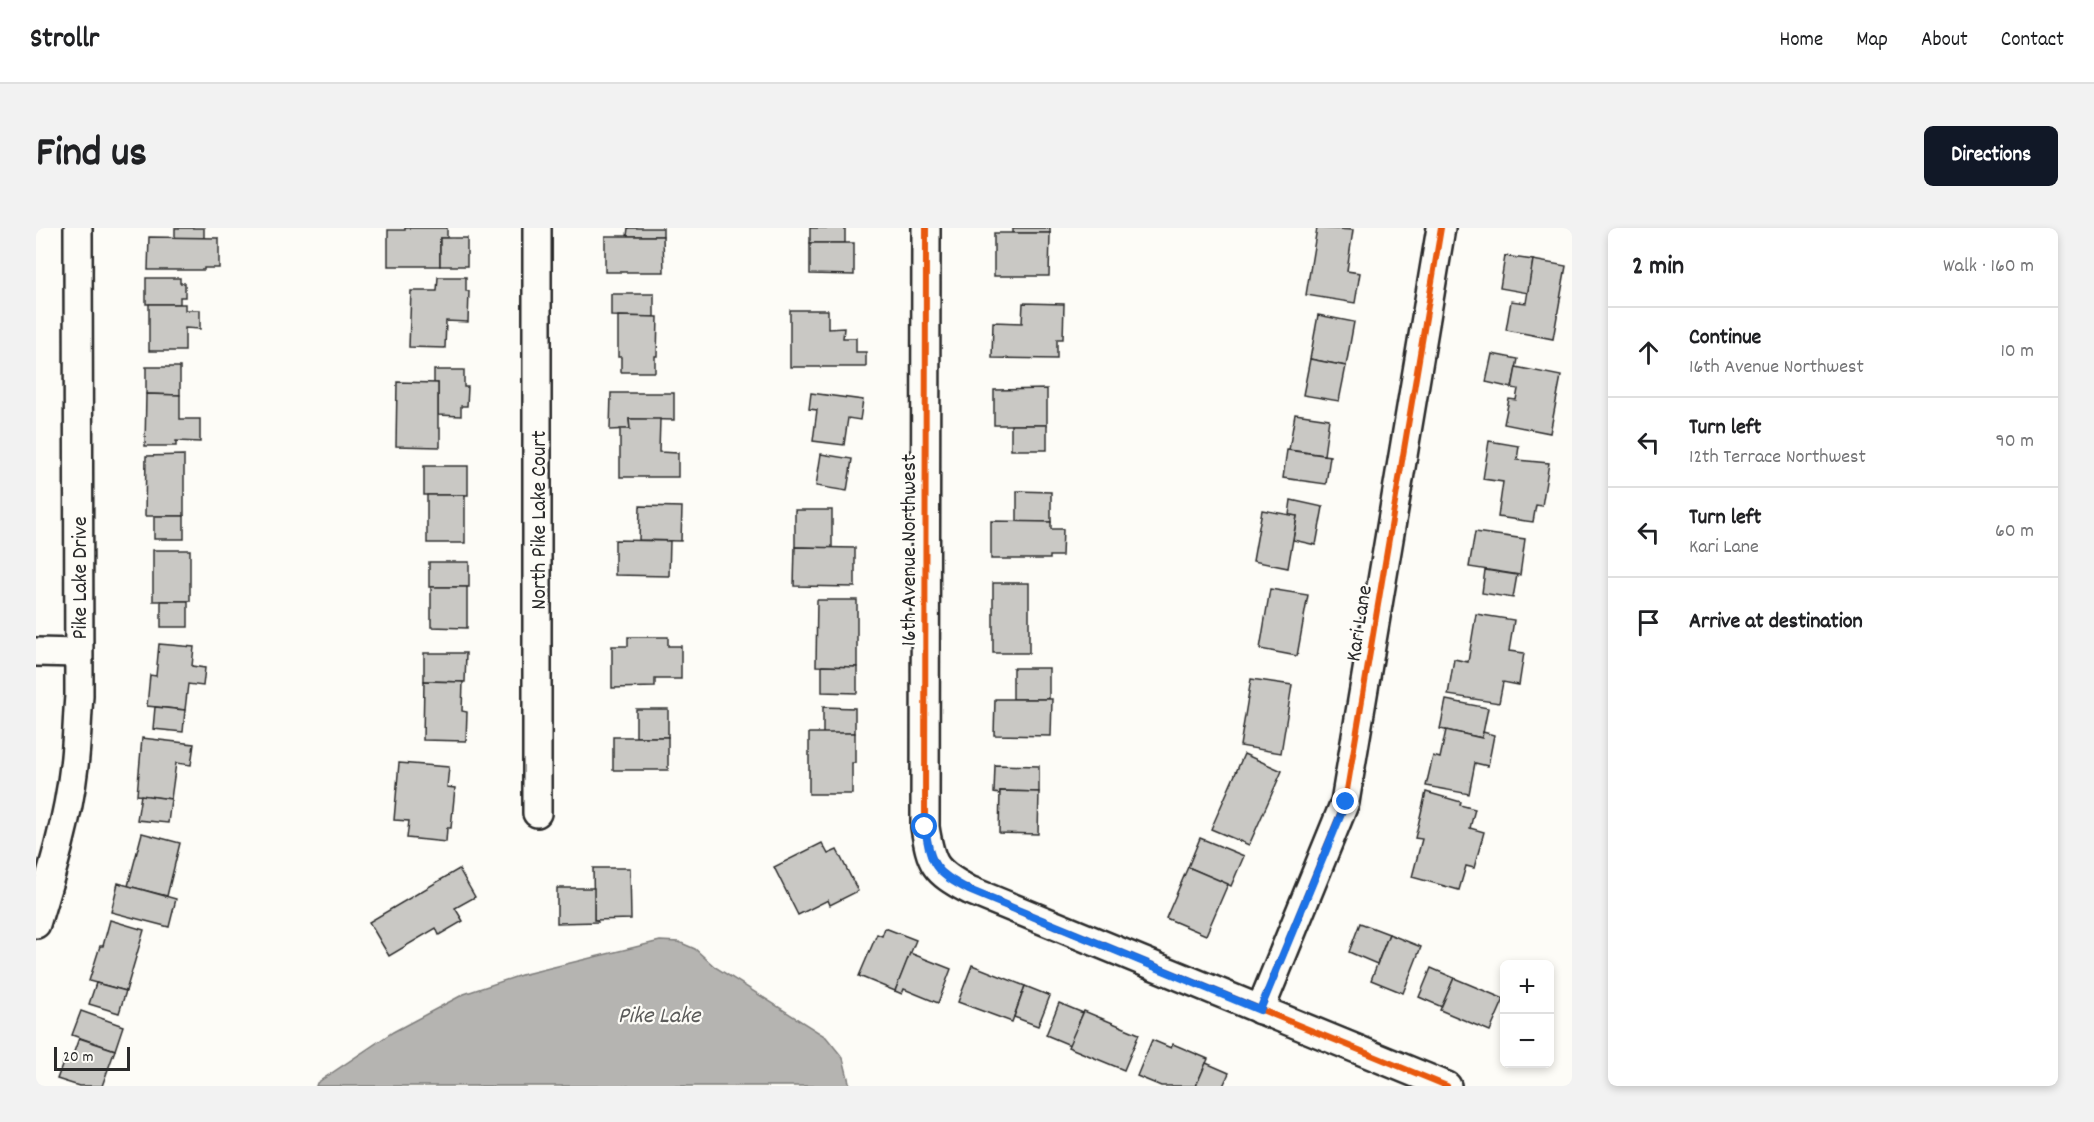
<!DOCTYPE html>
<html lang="en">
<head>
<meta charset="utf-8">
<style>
	:root { --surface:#fff; --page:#f2f2f2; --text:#202124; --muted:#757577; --line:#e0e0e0; --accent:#111827 }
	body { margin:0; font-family:Dekko,sans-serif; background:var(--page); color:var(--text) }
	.controls { position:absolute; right:18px; bottom:18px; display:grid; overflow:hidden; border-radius:9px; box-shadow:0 3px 9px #0003 }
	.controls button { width:54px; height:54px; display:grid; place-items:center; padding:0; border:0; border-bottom:2px solid var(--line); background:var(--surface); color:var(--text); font:30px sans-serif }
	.scale { position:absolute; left:18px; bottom:15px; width:76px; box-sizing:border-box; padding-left:6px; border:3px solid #2b2b2b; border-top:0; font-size:16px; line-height:21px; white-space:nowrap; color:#2b2b2b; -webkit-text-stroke:4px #fdfcf7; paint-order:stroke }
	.stop { position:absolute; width:18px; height:18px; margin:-14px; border:4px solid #1a73e8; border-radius:50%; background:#fff }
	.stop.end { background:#1a73e8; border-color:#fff; box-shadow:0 2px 6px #0008 }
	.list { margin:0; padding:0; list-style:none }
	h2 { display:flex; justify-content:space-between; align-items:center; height:78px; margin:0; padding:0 24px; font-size:26px }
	h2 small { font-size:20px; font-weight:400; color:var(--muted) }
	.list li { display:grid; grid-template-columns:39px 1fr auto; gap:18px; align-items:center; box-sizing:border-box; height:90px; padding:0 24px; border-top:2px solid var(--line) }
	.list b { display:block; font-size:22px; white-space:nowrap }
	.list p { margin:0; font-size:20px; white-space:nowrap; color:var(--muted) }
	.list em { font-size:20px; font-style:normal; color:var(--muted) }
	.icon { flex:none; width:33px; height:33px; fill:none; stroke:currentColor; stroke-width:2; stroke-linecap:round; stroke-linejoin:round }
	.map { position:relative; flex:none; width:1536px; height:858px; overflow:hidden; border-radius:9px }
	header { display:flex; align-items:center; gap:36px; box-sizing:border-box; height:84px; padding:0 30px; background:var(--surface); border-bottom:2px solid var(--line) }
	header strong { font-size:28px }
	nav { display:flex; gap:33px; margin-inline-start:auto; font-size:21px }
	.intro { display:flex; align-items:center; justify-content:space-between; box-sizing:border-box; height:144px; padding:0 36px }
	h1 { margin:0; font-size:42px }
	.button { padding:15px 27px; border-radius:9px; background:var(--accent); color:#fff; font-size:21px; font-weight:700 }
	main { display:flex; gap:36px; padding:0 36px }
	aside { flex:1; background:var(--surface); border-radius:9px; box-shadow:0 3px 9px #0003 }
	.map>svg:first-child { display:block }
	.water { fill:#b5b4b1; stroke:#7e7d7b; stroke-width:1.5 }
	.building { fill:#c9c8c4; stroke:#2b2b2b; stroke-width:1.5 }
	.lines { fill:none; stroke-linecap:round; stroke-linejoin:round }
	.street-casing { stroke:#2b2b2b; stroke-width:32 }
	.street { stroke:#fdfcf7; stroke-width:27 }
	.cycleway-casing { stroke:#fdfcf7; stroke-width:10 }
	.cycleway { stroke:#e8590c; stroke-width:6 }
	.route { stroke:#1a73e8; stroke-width:8 }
	.labels { text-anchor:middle; stroke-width:4.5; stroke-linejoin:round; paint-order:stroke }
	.street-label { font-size:22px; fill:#2b2b2b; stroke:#fdfcf7 }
	.water-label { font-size:24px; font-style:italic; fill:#5b5b5a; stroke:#fdfcf7 }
</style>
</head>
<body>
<header>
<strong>Strollr</strong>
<nav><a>Home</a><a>Map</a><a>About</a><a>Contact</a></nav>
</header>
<div class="intro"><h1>Find us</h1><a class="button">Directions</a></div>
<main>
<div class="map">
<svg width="1536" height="858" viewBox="0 0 1536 858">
	<rect width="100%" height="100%" fill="#fdfcf7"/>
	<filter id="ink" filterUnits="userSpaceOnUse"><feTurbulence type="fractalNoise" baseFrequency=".0167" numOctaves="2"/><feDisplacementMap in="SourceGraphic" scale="12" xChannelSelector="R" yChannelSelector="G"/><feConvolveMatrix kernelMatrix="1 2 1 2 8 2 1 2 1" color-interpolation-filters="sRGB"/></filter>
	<g filter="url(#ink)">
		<!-- water -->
		<path class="water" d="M 624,713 L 643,714 L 659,721 L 679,739 L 790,809 L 807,830 L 814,858 L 280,858 L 281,855 L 357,804 L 428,766 L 485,747 Z"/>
		<!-- building -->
		<g class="building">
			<rect x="139" y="0" width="29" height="10"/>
			<path d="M 369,0 L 411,0 L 411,10 L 404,10 L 404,38 L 352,38 L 352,2 L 369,2 Z"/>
			<path d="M 592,0 L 627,0 L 627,8 L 591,8 Z"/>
			<rect x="774" y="0" width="35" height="15"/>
			<rect x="977" y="0" width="37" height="5"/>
			<path d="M 1281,0 L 1317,2 L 1311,43 L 1324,45 L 1319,75 L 1270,67 Z"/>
			<path d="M 958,5 L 1014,5 L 1013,48 L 958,48 Z"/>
			<path d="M 569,8 L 627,8 L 628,44 L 569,44 Z"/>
			<path d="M 113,9 L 183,10 L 183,40 L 168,40 L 168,42 L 112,42 Z"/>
			<rect x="404" y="10" width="27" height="28"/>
			<path d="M 774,15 L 818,15 L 818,47 L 774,46 Z"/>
			<path d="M 1469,28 L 1497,32 L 1492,65 L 1464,60 Z"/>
			<path d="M 1497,32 L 1530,38 L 1517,111 L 1470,102 L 1475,73 L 1490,75 Z"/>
			<path d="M 402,49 L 430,49 L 430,63 L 433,63 L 432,94 L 410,93 L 409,120 L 373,119 L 375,63 L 401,63 Z"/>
			<path d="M 110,50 L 144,50 L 144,55 L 149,55 L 149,69 L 144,69 L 144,76 L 110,76 Z"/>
			<path d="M 575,66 L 618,66 L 618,89 L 575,88 Z"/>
			<path d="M 987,75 L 1028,76 L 1027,111 L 1021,111 L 1021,131 L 956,130 L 957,94 L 986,95 Z"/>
			<path d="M 113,76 L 149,76 L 149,82 L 164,82 L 164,101 L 149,100 L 149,123 L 113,123 Z"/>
			<path d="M 754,82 L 792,82 L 792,101 L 808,100 L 807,110 L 820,110 L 820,124 L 830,124 L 830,139 L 754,139 Z"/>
			<path d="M 1282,87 L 1318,94 L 1310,138 L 1274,131 Z"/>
			<path d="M 582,88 L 622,89 L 621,128 L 619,128 L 619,144 L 585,144 L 585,129 L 582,129 Z"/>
			<path d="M 1456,126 L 1482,131 L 1476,160 L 1450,154 Z"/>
			<path d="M 1274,131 L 1310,138 L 1303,173 L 1267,167 Z"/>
			<path d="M 110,139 L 144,139 L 144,167 L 110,166 Z"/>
			<path d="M 1480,139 L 1525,148 L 1514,205 L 1468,196 L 1473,171 L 1480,172 L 1482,161 L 1476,160 Z"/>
			<path d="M 398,142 L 428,142 L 428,159 L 432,159 L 431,178 L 425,178 L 425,188 L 402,187 L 402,155 L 398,155 Z"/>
			<path d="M 361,154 L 402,155 L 402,200 L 404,200 L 404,219 L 360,218 Z"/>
			<path d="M 1011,161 L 1011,197 L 958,197 L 958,162 Z"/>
			<path d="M 575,165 L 638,165 L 638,192 L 593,191 L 594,201 L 574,202 Z"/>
			<path d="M 775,165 L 827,172 L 824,192 L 812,190 L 808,217 L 777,213 L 781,182 L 773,181 Z"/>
			<path d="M 110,166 L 144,167 L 144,191 L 164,191 L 164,214 L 140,213 L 140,218 L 109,218 Z"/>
			<path d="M 1259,186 L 1293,191 L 1288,227 L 1253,222 Z"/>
			<path d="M 593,191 L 624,191 L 623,224 L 642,225 L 642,249 L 584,249 L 584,201 L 594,201 Z"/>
			<rect x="975" y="197" width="36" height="25"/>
			<path d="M 1453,213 L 1483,218 L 1481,232 L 1513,235 L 1506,278 L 1500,277 L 1497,294 L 1462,289 L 1467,254 L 1447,251 Z"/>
			<path d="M 1251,222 L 1294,228 L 1290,256 L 1247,250 Z"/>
			<path d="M 785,226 L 816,231 L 811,263 L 780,258 Z"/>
			<path d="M 148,227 L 148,288 L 109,288 L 110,228 Z"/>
			<rect x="388" y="238" width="44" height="29"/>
			<path d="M 981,263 L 1015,264 L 1015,294 L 981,294 Z"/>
			<rect x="391" y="267" width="38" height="48"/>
			<path d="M 1255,272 L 1287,279 L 1280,317 L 1257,312 L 1261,288 L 1253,287 Z"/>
			<path d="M 604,278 L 646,279 L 645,313 L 603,312 Z"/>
			<path d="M 759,282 L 796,282 L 796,320 L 759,319 Z"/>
			<path d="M 1226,282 L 1261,288 L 1252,340 L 1217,333 Z"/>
			<rect x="118" y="288" width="30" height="23"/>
			<path d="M 955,293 L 1015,294 L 1015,301 L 1027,301 L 1026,328 L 1014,328 L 1014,331 L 955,331 Z"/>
			<path d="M 1439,304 L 1489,311 L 1484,347 L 1433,339 Z"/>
			<path d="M 579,312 L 634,313 L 633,348 L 579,347 Z"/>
			<path d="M 759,319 L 819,320 L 819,359 L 758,358 Z"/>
			<rect x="117" y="322" width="37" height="51"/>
			<rect x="393" y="334" width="40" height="25"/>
			<path d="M 1449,342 L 1481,347 L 1477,370 L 1446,365 Z"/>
			<rect x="957" y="355" width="36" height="70"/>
			<path d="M 395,359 L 431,359 L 431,400 L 395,399 Z"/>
			<path d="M 1234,361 L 1272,367 L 1261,428 L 1224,421 Z"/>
			<path d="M 781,372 L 821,372 L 821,439 L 780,438 Z"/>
			<rect x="125" y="373" width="27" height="26"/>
			<path d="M 1440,386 L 1478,392 L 1473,423 L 1488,425 L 1483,457 L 1467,454 L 1463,475 L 1412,467 L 1418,431 L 1432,434 Z"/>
			<path d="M 592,409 L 632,409 L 632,418 L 645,418 L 645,451 L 619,451 L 619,459 L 576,460 L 576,418 L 592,418 Z"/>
			<path d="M 123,416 L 158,419 L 156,438 L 169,440 L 167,458 L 152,456 L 149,482 L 111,478 L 114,447 L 120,448 Z"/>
			<path d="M 388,425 L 430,425 L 429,454 L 388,453 Z"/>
			<path d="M 786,438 L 821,439 L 821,465 L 786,464 Z"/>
			<rect x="977" y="440" width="36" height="31"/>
			<path d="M 1215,451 L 1256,457 L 1245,525 L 1204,518 Z"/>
			<path d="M 388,453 L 427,454 L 426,483 L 431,484 L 430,513 L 387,512 Z"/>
			<path d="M 959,471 L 1016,471 L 1015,508 L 958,507 Z"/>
			<path d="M 1410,472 L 1452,480 L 1446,510 L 1404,501 Z"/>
			<path d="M 119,479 L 149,482 L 147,504 L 117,501 Z"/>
			<path d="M 787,479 L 819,480 L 819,505 L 787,506 Z"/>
			<rect x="600" y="481" width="32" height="28"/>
			<path d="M 1410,502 L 1446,510 L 1447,504 L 1458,507 L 1452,538 L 1439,535 L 1433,566 L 1390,558 L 1397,528 L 1404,530 Z"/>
			<path d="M 773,505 L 819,505 L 819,535 L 816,535 L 816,566 L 773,566 Z"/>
			<rect x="577" y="509" width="55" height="33"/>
			<path d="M 106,510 L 158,516 L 155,537 L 140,535 L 135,571 L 101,567 Z"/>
			<path d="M 1208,526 L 1246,543 L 1213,617 L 1175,601 Z"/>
			<path d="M 363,535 L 413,539 L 411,559 L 419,560 L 415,600 L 411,600 L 410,614 L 371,610 L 373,593 L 358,592 Z"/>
			<path d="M 959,537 L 1003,538 L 1003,564 L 964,563 L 964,566 L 958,565 Z"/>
			<path d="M 964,563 L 1003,564 L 1002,606 L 963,605 Z"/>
			<path d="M 1390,564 L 1425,574 L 1424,577 L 1439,581 L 1434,600 L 1448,604 L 1438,640 L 1430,638 L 1423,662 L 1376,649 L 1386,611 L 1379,610 Z"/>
			<path d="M 105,567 L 135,571 L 132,595 L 101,592 Z"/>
			<path d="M 106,605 L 144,615 L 131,668 L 92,658 Z"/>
			<path d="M 1164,610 L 1208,628 L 1195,658 L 1152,639 Z"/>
			<path d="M 786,615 L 792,626 L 801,622 L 822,663 L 794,677 L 792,672 L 762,687 L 738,639 Z"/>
			<path d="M 1152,639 L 1192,656 L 1170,707 L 1130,690 Z"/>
			<path d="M 557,640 L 594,640 L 595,691 L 558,692 Z"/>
			<path d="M 423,641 L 439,669 L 419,680 L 427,693 L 403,707 L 400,700 L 353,728 L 333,694 Z"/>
			<path d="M 82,655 L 140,671 L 133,699 L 75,684 Z"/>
			<path d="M 521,660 L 558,660 L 558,692 L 561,692 L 562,694 L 521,695 Z"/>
			<path d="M 74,692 L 108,702 L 90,763 L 53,753 L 64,718 L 67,718 Z"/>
			<path d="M 1324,695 L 1353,706 L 1341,736 L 1313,724 Z"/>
			<path d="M 849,700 L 880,712 L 859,763 L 823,748 L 841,706 L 846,708 Z"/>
			<path d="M 1353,706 L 1385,719 L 1367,765 L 1335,752 Z"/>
			<path d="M 874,725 L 915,741 L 902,775 L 868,761 L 866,766 L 859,763 Z"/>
			<path d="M 936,737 L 989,758 L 976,794 L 922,774 Z"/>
			<path d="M 1395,740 L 1418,750 L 1406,779 L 1383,769 Z"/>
			<path d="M 1418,750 L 1468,771 L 1454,803 L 1404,782 Z"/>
			<path d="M 60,755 L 90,763 L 83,785 L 53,776 Z"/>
			<path d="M 989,758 L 1014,768 L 1002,798 L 978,789 Z"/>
			<path d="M 1023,775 L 1047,785 L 1034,817 L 1010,807 Z"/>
			<path d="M 45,783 L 87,798 L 79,822 L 36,807 Z"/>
			<path d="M 1048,783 L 1103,806 L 1088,842 L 1032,819 Z"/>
			<path d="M 43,810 L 79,822 L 66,858 L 43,858 L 21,851 L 29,830 L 35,832 Z"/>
			<path d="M 1116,812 L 1135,820 L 1137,816 L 1172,831 L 1160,858 L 1125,858 L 1101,848 Z"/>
			<path d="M 1170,835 L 1193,845 L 1187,858 L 1160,858 Z"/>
		</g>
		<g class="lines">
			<defs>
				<g id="street">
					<path d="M 890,0 L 889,599 C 895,637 898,643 933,662 L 1411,858"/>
					<path d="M 0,424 L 42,425"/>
					<path d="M 501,585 L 501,0"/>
					<path d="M 0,696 C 16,644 32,592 38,538 C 41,515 41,491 43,468 L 42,0"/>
					<path d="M 1224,782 L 1309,574 L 1405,0"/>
				</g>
			</defs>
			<!-- street casing -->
			<use href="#street" class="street-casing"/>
			<!-- street -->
			<use href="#street" class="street"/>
			<defs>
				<g id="cycleway">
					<path d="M 890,0 L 889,599 C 895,637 898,643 933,662 L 1411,858"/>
					<path d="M 1224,782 L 1309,574 L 1405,0"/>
				</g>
			</defs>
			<!-- cycleway casing -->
			<use href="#cycleway" class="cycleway-casing"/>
			<!-- cycleway -->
			<use href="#cycleway" class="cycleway"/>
		</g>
	</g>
	<g class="lines" filter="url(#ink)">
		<!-- route -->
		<path class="route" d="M 889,599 C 895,638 898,643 933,662 L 1224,782 L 1310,574"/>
	</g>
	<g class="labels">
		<!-- street labels -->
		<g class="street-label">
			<text transform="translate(501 292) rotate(-90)" y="8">North Pike Lake Court</text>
			<text transform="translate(871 322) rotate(-90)" y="8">16th Avenue Northwest</text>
			<text transform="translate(42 350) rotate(-90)" y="8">Pike Lake Drive</text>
			<text transform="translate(1321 395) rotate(-81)" y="8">Kari Lane</text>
		</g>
		<!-- water labels -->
		<g class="water-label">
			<text x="623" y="794">Pike Lake</text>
		</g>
	</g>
</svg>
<div class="controls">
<button>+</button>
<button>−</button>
</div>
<div class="scale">20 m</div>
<div class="stop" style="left:889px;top:599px"></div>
<div class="stop end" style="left:1310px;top:574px"></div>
</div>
<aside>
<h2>2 min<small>Walk · 160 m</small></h2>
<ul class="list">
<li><svg class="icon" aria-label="ahead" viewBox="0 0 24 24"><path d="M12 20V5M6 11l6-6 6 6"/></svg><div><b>Continue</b><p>16th Avenue Northwest</p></div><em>10 m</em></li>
<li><svg class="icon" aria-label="left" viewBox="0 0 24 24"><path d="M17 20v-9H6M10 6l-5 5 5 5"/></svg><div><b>Turn left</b><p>12th Terrace Northwest</p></div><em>90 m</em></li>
<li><svg class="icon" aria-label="left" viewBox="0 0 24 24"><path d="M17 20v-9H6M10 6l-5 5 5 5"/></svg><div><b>Turn left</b><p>Kari Lane</p></div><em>60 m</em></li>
<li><svg class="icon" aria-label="arrive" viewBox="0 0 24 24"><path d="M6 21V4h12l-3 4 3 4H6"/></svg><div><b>Arrive at destination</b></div></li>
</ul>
</aside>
</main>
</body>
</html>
